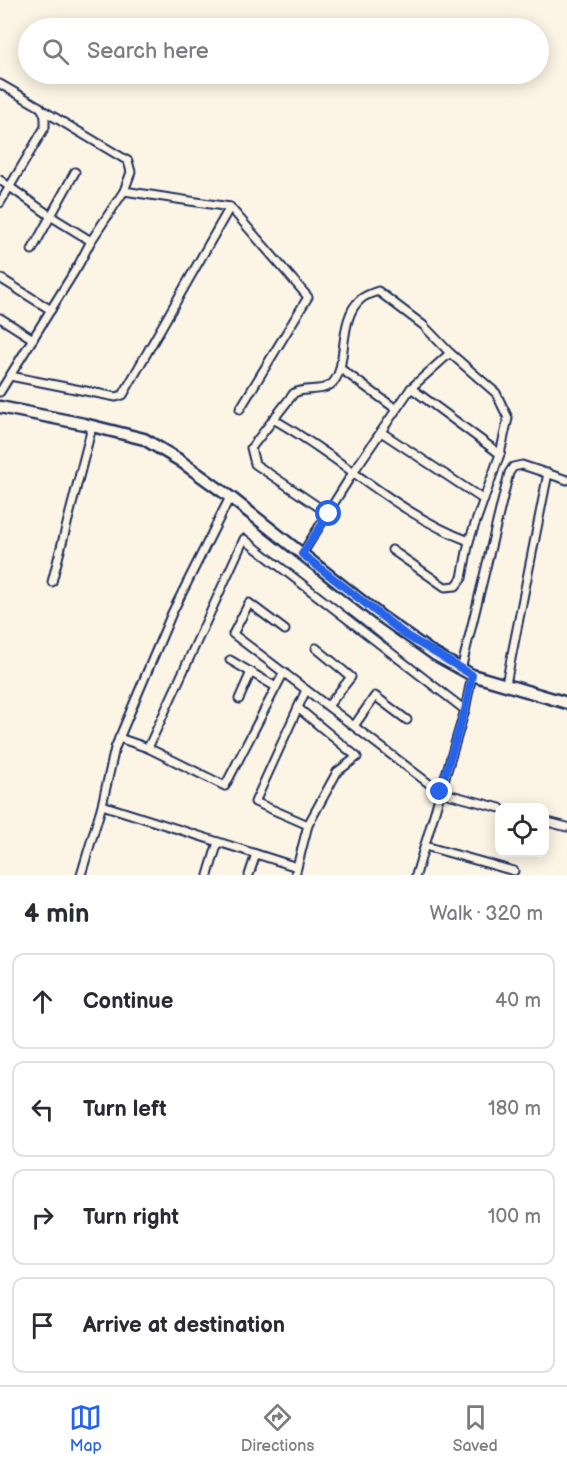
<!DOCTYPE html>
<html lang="en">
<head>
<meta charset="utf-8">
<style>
	:root { --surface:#fff; --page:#f7f7f7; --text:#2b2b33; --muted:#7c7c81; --line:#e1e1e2; --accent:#2563eb }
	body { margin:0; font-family:"Balsamiq Sans",sans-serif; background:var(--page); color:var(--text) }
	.controls { position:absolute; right:18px; bottom:18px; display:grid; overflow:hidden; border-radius:12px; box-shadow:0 3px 15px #0003 }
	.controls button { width:54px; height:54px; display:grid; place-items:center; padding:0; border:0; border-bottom:2px solid var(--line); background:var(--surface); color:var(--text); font:30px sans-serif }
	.stop { position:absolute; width:18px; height:18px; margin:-14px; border:4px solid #2563eb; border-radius:50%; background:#fff }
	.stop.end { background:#2563eb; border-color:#fff; box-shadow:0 2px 6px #0008 }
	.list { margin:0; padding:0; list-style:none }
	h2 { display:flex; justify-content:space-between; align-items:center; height:78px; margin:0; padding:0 24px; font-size:26px }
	h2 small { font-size:20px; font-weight:400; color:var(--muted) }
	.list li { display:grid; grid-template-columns:39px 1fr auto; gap:18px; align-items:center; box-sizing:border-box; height:96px; margin:0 12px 12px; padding:0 12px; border:2px solid var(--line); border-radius:12px }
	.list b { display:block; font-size:22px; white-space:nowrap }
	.list em { font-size:20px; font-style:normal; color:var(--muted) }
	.icon { flex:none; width:33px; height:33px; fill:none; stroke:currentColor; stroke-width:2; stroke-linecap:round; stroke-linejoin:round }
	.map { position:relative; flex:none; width:567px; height:875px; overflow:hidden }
	.search { position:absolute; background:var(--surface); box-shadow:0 3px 15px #0003; left:18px; right:18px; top:18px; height:66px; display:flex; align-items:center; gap:15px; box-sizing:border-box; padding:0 21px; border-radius:33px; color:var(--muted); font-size:22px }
	.sheet { height:510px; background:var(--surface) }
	nav { display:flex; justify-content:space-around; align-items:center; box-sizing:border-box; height:84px; border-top:2px solid var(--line); background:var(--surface); font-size:16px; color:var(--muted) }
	nav a { display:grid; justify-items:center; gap:3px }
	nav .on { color:var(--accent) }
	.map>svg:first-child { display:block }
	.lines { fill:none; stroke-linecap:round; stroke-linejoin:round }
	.minor-casing { stroke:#1b2f5e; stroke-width:11 }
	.secondary-casing { stroke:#1b2f5e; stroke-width:15 }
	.minor { stroke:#fcf5e5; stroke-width:7 }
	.secondary { stroke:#fcf5e5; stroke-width:10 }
	.route { stroke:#2563eb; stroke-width:8 }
</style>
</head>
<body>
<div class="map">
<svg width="567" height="875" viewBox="0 0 567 875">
	<rect width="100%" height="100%" fill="#fcf5e5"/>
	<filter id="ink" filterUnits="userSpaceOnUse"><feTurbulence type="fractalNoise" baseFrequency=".0167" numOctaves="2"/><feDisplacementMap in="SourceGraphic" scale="12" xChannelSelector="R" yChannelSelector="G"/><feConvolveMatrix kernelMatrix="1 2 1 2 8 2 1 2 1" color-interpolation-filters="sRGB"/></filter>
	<g filter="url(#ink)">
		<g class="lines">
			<defs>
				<g id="minor">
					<path d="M 0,84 L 40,107 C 46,113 45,119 45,127 L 0,203"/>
					<path d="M 44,111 L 128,161 L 131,172 L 124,191"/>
					<path d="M 0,180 L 52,217 L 91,241"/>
					<path d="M 230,207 L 308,297 L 240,409"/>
					<path d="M 32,250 L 75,172"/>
					<path d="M 0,278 L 51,310"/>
					<path d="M 0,318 L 33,339"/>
					<path d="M 341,369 L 396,409"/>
					<path d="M 411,388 L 500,454"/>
					<path d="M 0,392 L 79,264 L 91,241 L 124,191 L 230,207 L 123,395 L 116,397 L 10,376"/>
					<path d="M 273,419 C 340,456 397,514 469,541"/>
					<path d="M 381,432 L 484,500"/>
					<path d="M 329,514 L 255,464 L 251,448 L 294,393 C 305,387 321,392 330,385 C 350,372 336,319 361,299 C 365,295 373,293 378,291 L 423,325 L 450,353 L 496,393 L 508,418 L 500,454 L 469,541 L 462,578 L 456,586 L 445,587 L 392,550"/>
					<path d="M 302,554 L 354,471 L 411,388 L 450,353"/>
					<path d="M 52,582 L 92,427"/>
					<path d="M 285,630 L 249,603 L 233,634 L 440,792 L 500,808"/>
					<path d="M 316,648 L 351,677 L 328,706"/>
					<path d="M 230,660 L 276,687"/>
					<path d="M 461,670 L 509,473 L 513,467 L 522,465 L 567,480"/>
					<path d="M 506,684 L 548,473"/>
					<path d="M 306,690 L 255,802 L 308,825"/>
					<path d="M 239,699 L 251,672"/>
					<path d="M 354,726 L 375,696 L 407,720"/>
					<path d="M 119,738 L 148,748 L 225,786 L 284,672"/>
					<path d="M 148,748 L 244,539 L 465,710"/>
					<path d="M 102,805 L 297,867"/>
					<path d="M 544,821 L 567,827"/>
					<path d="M 425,846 L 514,871"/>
					<path d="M 81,875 L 102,805 L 115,748 L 172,613 L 230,497"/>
					<path d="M 208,875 L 218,842"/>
					<path d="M 249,875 L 256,854"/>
					<path d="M 295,875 L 308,825 L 337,772 L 357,757 L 298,708"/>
					<path d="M 416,875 L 465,710 L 472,675"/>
				</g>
				<path id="secondary" d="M 0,407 L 84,424 L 144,439 L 179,460 L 230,497 L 379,615 L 434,654 L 472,675 L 567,703"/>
			</defs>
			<!-- minor casing -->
			<use href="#minor" class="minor-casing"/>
			<!-- secondary casing -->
			<use href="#secondary" class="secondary-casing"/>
			<!-- minor -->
			<use href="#minor" class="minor"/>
			<!-- secondary -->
			<use href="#secondary" class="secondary"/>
		</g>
	</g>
	<g class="lines" filter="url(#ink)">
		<!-- route -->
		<path class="route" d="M 329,514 L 302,554 L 407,636 L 472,675 L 465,710 L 440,792"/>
	</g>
</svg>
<div class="controls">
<button><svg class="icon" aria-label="locate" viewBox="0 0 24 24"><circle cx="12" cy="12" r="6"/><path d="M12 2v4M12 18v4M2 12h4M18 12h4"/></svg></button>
</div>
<div class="stop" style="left:329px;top:514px"></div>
<div class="stop end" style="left:440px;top:792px"></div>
<div class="search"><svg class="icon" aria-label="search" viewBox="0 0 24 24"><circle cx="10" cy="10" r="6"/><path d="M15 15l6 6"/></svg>Search here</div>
</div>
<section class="sheet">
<h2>4 min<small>Walk · 320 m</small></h2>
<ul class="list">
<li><svg class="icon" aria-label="ahead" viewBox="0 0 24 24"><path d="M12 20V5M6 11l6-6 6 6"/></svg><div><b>Continue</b></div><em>40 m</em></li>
<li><svg class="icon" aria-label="left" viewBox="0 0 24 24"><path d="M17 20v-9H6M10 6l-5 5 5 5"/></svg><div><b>Turn left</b></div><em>180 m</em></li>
<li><svg class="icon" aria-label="right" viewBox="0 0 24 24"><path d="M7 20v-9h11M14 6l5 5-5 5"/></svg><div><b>Turn right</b></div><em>100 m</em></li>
<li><svg class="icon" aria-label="arrive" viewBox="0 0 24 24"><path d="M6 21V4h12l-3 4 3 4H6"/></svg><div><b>Arrive at destination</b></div></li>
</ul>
</section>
<nav>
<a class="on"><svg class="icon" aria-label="map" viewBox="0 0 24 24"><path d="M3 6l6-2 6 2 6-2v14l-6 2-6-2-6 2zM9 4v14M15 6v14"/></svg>Map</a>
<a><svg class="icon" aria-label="directions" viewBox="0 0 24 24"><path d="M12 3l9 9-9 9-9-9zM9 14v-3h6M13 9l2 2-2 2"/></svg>Directions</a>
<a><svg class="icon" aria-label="saved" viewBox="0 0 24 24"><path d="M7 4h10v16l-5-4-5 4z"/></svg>Saved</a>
</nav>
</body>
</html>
